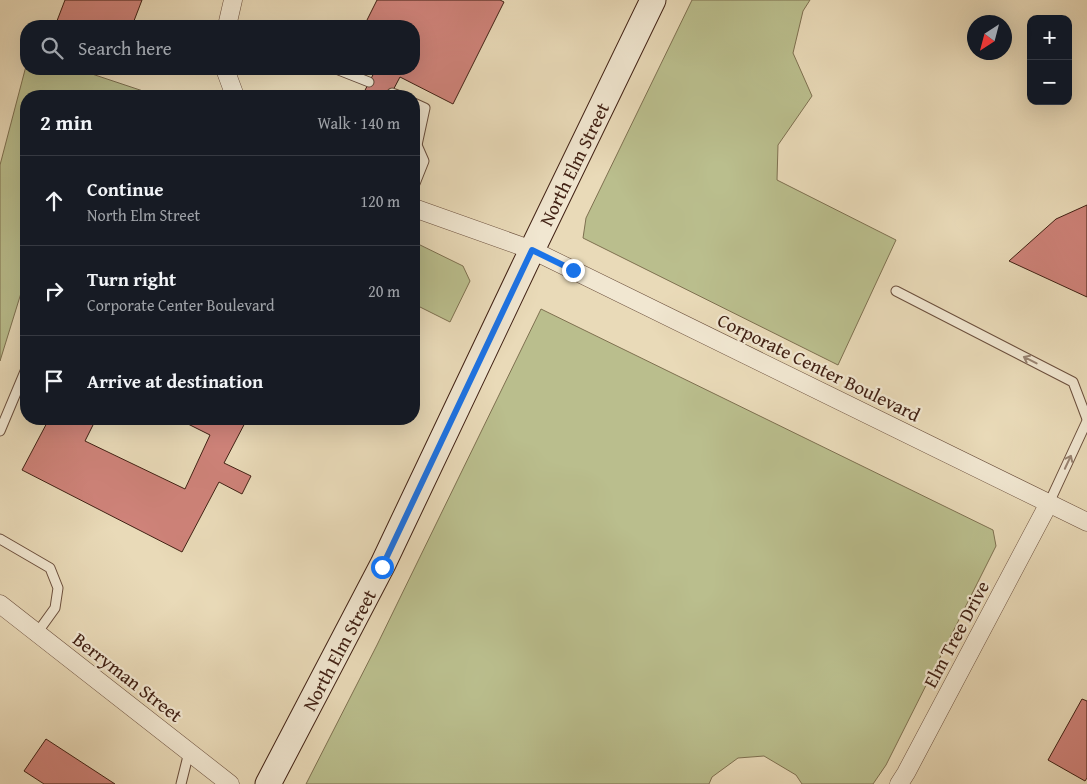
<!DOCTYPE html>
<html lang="en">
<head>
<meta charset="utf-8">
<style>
	:root { --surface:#171b24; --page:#242831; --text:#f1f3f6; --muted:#9ea1a6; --line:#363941 }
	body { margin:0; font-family:"Gentium Book Plus",serif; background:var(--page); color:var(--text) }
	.controls { position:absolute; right:15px; top:15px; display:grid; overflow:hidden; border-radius:10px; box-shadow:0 5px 20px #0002 }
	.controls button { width:45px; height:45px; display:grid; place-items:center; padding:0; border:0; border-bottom:1px solid var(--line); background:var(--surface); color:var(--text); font:25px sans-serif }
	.compass { position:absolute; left:967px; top:15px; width:45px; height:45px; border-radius:50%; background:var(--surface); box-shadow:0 5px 20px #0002; rotate:216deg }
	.stop { position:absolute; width:15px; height:15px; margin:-11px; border:4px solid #1a73e8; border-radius:50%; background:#fff }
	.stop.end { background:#1a73e8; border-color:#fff; box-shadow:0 1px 5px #0008 }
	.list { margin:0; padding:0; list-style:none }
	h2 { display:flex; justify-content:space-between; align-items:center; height:65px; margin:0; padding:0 20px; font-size:21px }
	h2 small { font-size:16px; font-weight:400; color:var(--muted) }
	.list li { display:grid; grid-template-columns:32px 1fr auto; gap:15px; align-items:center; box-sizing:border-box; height:90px; padding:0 20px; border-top:1px solid var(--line) }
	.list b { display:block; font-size:19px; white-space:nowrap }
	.list p { margin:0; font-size:16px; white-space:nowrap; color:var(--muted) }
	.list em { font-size:16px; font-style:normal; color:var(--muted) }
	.icon { flex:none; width:28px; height:28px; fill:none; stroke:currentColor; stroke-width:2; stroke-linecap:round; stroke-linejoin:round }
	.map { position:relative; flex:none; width:1087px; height:784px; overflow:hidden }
	.search { position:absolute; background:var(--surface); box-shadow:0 5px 20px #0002; left:20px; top:20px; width:400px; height:55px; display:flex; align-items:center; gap:12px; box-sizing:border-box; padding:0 18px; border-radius:20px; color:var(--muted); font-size:19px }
	.panel { position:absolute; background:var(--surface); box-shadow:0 5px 20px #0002; left:20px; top:90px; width:400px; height:335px; border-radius:20px }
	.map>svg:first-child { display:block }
	.green { fill:#babe8d; stroke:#7e7050 }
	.building { fill:#cf837a; stroke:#412114 }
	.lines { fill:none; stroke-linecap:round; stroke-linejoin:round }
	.lane-casing { stroke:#6b4f3d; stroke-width:11 }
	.street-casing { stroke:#6b4f3d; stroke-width:19 }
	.secondary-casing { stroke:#412114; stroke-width:27 }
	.lane { stroke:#f1e7d1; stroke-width:9 }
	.street { stroke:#f1e7d1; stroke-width:18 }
	.secondary { stroke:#f1e7d1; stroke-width:25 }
	.oneway { stroke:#998472 }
	.route { stroke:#1a73e8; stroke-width:6 }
	.labels { text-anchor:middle; stroke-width:4.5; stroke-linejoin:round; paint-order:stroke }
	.street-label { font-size:19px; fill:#412114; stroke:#f1e7d1 }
</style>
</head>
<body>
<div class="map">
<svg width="1087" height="784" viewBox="0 0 1087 784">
	<rect width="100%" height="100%" fill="#e9dab8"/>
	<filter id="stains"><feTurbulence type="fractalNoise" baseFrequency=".004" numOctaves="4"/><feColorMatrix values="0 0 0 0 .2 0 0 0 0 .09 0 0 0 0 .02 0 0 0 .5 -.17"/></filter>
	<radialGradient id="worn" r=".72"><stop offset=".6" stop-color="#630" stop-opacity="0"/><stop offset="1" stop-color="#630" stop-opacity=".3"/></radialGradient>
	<!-- green -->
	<g class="green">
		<path d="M 692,0 L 810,0 L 803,11 L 793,53 L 812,96 L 778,145 L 777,180 L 896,240 L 838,365 L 583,238 L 586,218 Z"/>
		<path d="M 26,66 L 26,69 L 77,69 L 158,96 L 26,96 L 26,277 L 0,361 L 0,165 Z"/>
		<path d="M 414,242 L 463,266 L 470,281 L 450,322 L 414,304 Z"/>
		<path d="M 541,309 L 993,530 L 996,546 L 886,765 L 873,784 L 802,784 L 796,775 L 764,756 L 738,758 L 712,777 L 709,784 L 306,784 L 377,645 Z"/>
	</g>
	<!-- building -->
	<g class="building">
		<path d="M 65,0 L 142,0 L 132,26 L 55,26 Z"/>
		<path d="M 377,0 L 500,0 L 504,2 L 453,104 L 400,77 L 390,96 L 362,96 L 376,69 L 414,69 L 414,26 L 364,26 Z"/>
		<path d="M 1087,205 L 1087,297 L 1009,261 L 1056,219 Z"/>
		<path d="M 49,419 L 96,419 L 85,441 L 185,489 L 210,435 L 178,419 L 247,419 L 224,463 L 251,476 L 242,494 L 219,482 L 182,552 L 22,470 Z"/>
		<path d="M 1082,699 L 1087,701 L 1087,778 L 1085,781 L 1048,760 Z"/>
		<path d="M 46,739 L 115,784 L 44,784 L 24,771 Z"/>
	</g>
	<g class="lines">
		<defs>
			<g id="lane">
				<path d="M 336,69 L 369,82"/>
				<path d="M 392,93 L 400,96"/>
				<path d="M 414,103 L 425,108 L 417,145"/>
				<path d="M 414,147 L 417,145 L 424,161 L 414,186"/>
				<path d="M 896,291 L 1073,382 L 1087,419"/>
				<path d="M 0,431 L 26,369"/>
				<path d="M 1049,503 L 1087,421"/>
				<path d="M 0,539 L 50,568 L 58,588 L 55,608 L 37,633"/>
				<path d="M 181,784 L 189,752"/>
			</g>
			<g id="street">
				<path d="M 227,26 L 233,0"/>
				<path d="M 225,69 L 235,96"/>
				<path d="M 414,208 L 532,250 L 1087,522"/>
				<path d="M 0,604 L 230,784"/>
				<path d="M 899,784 L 906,773 L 1049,503"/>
			</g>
			<path id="secondary" d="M 268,784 L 383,564 L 532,250 L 653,0"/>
		</defs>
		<!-- lane casing -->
		<use href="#lane" class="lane-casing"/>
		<!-- street casing -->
		<use href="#street" class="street-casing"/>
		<!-- secondary casing -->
		<use href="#secondary" class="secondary-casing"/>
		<!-- lane -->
		<use href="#lane" class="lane"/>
		<!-- street -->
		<use href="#street" class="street"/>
		<!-- secondary -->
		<use href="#secondary" class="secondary"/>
	</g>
	<!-- one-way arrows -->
	<defs><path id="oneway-shaft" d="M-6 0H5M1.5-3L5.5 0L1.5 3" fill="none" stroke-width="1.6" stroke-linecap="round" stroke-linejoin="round" transform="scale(1.25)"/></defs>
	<g class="oneway">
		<use href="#oneway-shaft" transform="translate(1030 360) rotate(-153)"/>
		<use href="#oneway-shaft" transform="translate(1068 462) rotate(-65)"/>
	</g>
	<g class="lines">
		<!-- route -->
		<path class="route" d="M 382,567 L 532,250 L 573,270"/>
	</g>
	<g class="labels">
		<!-- street labels -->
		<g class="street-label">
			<text transform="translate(574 164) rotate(-64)" y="7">North Elm Street</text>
			<text transform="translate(819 367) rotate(26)" y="7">Corporate Center Boulevard</text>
			<text transform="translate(956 634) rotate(-62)" y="7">Elm Tree Drive</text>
			<text transform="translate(339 650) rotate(-62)" y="7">North Elm Street</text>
			<text transform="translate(128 677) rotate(38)" y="7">Berryman Street</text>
		</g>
	</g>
	<rect width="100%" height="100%" filter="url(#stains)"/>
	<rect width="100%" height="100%" fill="url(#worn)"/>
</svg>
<div class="controls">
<button>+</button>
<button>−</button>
</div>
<svg class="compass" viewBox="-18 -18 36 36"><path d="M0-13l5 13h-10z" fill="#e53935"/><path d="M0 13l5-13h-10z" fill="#9ea1a6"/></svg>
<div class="stop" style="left:382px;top:567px"></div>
<div class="stop end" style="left:573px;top:270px"></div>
<div class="search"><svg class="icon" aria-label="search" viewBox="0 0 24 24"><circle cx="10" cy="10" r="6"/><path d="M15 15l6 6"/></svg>Search here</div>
<section class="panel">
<h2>2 min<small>Walk · 140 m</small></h2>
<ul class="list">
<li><svg class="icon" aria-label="ahead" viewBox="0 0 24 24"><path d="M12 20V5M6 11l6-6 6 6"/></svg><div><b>Continue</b><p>North Elm Street</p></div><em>120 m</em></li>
<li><svg class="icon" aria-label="right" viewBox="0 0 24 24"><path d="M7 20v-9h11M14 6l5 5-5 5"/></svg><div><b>Turn right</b><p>Corporate Center Boulevard</p></div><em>20 m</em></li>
<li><svg class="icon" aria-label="arrive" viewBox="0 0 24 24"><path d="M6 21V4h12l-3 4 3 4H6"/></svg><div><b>Arrive at destination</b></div></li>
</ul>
</section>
</div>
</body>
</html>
